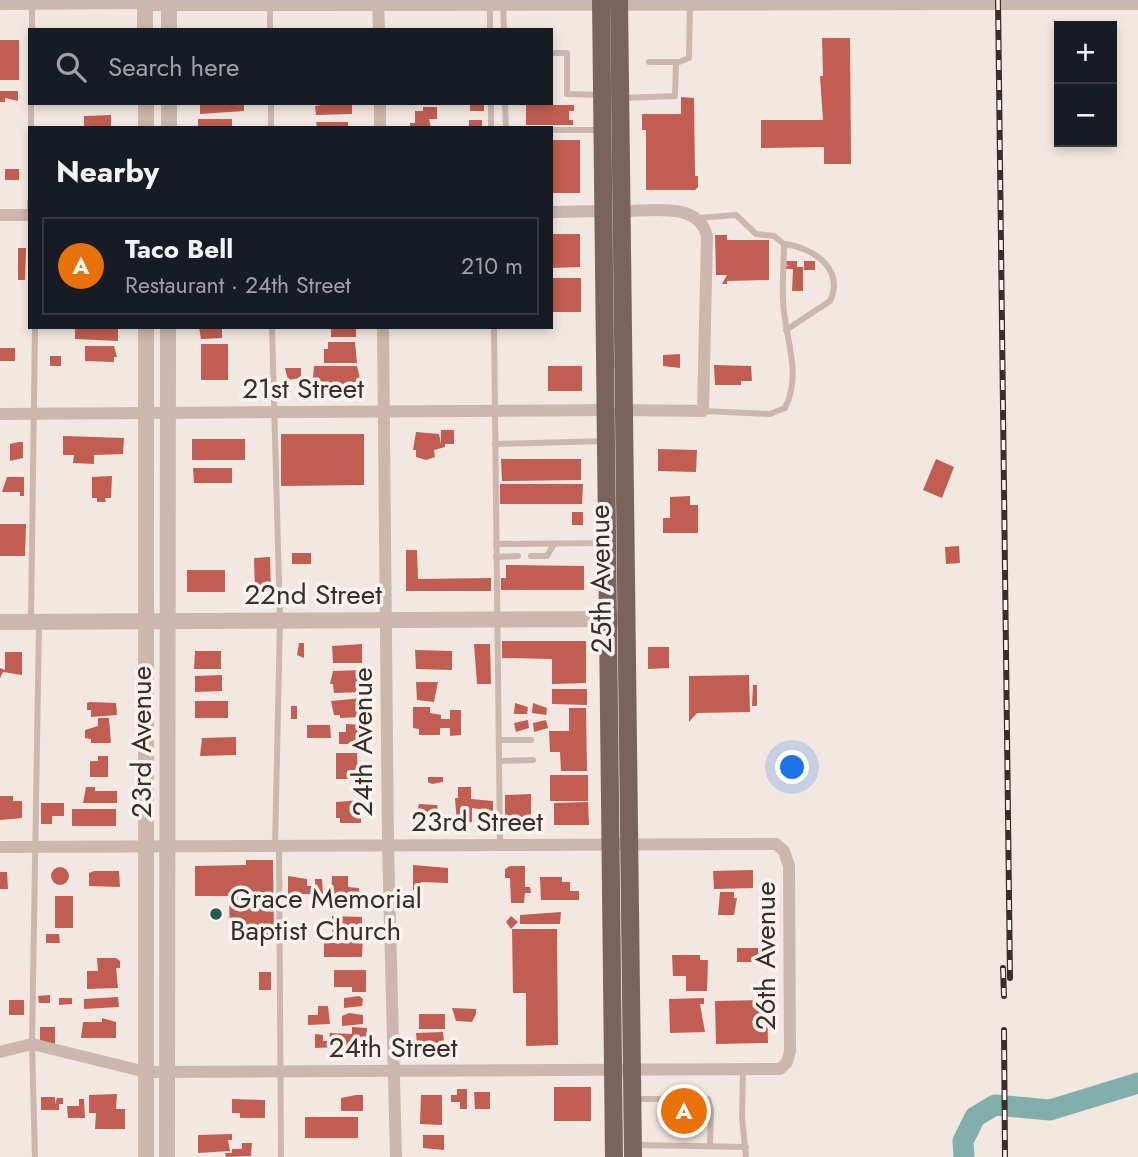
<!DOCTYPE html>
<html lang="en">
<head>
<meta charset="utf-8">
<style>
	:root { --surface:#171b24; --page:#242831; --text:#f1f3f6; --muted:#9ea1a6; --line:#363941; --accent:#94aeae }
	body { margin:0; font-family:Jost,sans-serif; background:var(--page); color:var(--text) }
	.controls { position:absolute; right:21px; top:21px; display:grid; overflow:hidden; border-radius:0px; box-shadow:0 4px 10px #0003 }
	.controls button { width:63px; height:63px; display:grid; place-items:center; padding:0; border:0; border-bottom:2px solid var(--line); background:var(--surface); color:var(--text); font:35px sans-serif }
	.you { position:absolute; left:793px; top:768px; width:24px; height:24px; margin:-18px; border:5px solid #fff; border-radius:50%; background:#1a73e8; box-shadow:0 0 0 10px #1a73e833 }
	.badge { display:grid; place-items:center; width:46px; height:46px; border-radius:50%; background:var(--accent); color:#fff; font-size:23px; font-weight:700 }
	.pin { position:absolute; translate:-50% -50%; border:4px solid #fff; box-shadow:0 2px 7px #0006 }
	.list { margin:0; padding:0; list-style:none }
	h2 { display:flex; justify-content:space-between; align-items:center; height:91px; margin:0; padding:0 28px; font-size:30px }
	h2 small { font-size:23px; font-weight:400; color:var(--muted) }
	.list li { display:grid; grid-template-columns:46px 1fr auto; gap:21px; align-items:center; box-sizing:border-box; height:98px; margin:0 14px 14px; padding:0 14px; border:2px solid var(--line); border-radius:0px }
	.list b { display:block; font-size:26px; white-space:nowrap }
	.list p { margin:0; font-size:23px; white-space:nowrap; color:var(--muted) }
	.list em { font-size:23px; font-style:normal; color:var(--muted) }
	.icon { flex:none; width:38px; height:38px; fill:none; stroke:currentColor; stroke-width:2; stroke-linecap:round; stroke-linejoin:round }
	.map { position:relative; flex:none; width:1138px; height:1157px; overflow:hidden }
	.search { position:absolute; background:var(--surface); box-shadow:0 4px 10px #0003; left:28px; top:28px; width:525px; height:77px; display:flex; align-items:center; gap:18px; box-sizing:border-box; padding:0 24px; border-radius:0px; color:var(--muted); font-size:26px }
	.panel { position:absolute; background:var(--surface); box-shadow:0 4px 10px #0003; left:28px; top:126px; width:525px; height:203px; border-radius:0px }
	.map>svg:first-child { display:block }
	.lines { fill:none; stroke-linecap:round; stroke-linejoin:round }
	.river { stroke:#81afab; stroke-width:21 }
	.building { fill:#c15e51 }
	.service { stroke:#cbb7ad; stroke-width:6 }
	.minor { stroke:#cbb7ad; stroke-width:12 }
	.tertiary { stroke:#cbb7ad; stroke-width:16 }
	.primary { stroke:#7a635d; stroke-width:18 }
	.rail-casing { stroke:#392e2b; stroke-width:6 }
	.rail { stroke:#faf3ee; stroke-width:3.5; stroke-dasharray:10; stroke-linecap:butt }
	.poi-dot { fill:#225a56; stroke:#faf3ee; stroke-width:2.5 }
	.labels { text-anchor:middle; stroke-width:7; stroke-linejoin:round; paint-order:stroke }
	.street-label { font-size:28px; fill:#392e2b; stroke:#faf3ee }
	.poi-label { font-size:28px; fill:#392e2b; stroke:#faf3ee; text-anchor:start }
</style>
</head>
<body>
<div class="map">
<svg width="1138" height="1157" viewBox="0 0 1138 1157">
	<rect width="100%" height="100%" fill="#f3e8e1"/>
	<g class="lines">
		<!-- river -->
		<path class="river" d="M 964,1157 L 963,1141 L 975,1117 L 995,1105 L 1050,1110 L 1138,1083"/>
	</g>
	<!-- building -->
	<g class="building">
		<path d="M 822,38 L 850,38 L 851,164 L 824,164 L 824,147 L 761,148 L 761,120 L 823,120 L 820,76 L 823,76 Z"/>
		<rect x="0" y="40" width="19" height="40"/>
		<path d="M 0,91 L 18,91 L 18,101 L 5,98 L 5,102 L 0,102 Z"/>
		<path d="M 681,97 L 694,98 L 695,176 L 698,176 L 698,187 L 695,190 L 646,190 L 646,130 L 642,130 L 642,114 L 681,114 Z"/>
		<path d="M 200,103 L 244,104 L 244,111 L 200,114 Z"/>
		<path d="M 336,103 L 352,104 L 352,114 L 316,115 L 315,106 Z"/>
		<rect x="470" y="103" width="14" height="8"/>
		<path d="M 526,105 L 574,105 L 574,111 L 569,111 L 569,120 L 573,120 L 573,125 L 526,125 Z"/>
		<path d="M 423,107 L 437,107 L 437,119 L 429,119 L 431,128 L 410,128 L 410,123 L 415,123 L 415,111 L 423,111 Z"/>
		<path d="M 111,115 L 111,127 L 84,128 L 84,116 Z"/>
		<rect x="198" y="119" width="34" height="9"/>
		<rect x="469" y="120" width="13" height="8"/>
		<path d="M 316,122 L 348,122 L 348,128 L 317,128 Z"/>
		<rect x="551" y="140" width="29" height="53"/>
		<rect x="5" y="169" width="14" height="11"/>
		<path d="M 551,234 L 580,234 L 580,267 L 551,268 Z"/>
		<path d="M 715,235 L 727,235 L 727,240 L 769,240 L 769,280 L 727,281 L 727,284 L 722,284 L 727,275 L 716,275 Z"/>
		<path d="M 18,248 L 26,248 L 25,280 L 18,280 Z"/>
		<path d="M 785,261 L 797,261 L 797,267 L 803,267 L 803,291 L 792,291 L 793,269 L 785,269 L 785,266 L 791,266 L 785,265 Z"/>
		<rect x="804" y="261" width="11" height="9"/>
		<rect x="551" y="278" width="30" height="34"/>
		<path d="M 75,327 L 118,327 L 118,341 L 75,339 Z"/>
		<path d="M 199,327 L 222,327 L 222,338 L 201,339 Z"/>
		<path d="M 331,327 L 356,328 L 356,337 L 331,337 Z"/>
		<path d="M 328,342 L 355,342 L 357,363 L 324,363 L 324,349 L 328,349 Z"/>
		<rect x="201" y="344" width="27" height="36"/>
		<path d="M 85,346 L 114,346 L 117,357 L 114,357 L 114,362 L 85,361 Z"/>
		<rect x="0" y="348" width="15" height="13"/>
		<path d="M 680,354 L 680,368 L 663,366 L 663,355 Z"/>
		<rect x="50" y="356" width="11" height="10"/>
		<path d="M 714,365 L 751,366 L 752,381 L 741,381 L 741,385 L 715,385 Z"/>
		<path d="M 314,366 L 357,366 L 361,383 L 358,383 L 358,390 L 304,391 L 304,379 L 313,378 Z"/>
		<rect x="548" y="366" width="34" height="25"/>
		<path d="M 285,368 L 301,368 L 301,378 L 288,380 Z"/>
		<path d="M 441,430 L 454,430 L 454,444 L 445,444 L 445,447 L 434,450 L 435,457 L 426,460 L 416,457 L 416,450 L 413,450 L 416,432 L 439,434 L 441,444 Z"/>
		<path d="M 281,434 L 364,434 L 364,485 L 281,486 Z"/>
		<path d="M 63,436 L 124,438 L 123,454 L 94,455 L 94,464 L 73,463 L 74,455 L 63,455 Z"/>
		<rect x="192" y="439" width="53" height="21"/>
		<path d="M 19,442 L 23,442 L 23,458 L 10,461 L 10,444 Z"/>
		<path d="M 658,449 L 697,450 L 696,472 L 658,471 Z"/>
		<path d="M 501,459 L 581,459 L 581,480 L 502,481 Z"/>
		<path d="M 936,459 L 954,467 L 942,498 L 923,490 Z"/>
		<path d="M 193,468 L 232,468 L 232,483 L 194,483 Z"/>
		<path d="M 112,476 L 111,498 L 105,498 L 106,502 L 97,502 L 97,498 L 92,498 L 92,477 Z"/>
		<path d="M 7,477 L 24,477 L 24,496 L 20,496 L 20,492 L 2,492 Z"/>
		<path d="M 500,484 L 583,484 L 582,504 L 500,504 Z"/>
		<path d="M 690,496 L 690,505 L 698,505 L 698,533 L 663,533 L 663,518 L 670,518 L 670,497 Z"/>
		<rect x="572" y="512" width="11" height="13"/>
		<path d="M 0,524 L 26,524 L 25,556 L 0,556 Z"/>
		<path d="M 959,546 L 960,563 L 946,564 L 945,547 Z"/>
		<path d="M 406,550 L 417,550 L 418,579 L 491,578 L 491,591 L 406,591 Z"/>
		<rect x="292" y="553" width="19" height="11"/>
		<path d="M 270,557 L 271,592 L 255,593 L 254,558 Z"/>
		<path d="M 506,565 L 584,566 L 584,590 L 501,590 L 501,578 L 506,578 Z"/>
		<rect x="187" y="570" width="38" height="22"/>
		<path d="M 502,641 L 586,641 L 586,683 L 552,684 L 552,659 L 502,658 Z"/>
		<path d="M 299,643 L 304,643 L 304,658 L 297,655 Z"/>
		<path d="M 362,644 L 362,663 L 333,663 L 332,646 Z"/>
		<path d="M 474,644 L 490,644 L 491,684 L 477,684 Z"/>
		<path d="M 648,647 L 669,647 L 669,668 L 648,669 Z"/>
		<path d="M 415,650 L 452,651 L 452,670 L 416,669 Z"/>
		<path d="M 195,651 L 221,651 L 221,669 L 194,669 Z"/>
		<path d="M 5,652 L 22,652 L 22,675 L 3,672 L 0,678 L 0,668 L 5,670 Z"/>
		<path d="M 362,670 L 363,692 L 334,693 L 333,684 L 330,684 L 333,671 Z"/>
		<path d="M 222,675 L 222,691 L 195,692 L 195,676 Z"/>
		<path d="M 749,675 L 750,712 L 697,713 L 689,722 L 689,676 Z"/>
		<path d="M 416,682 L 438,682 L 434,702 L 417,700 Z"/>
		<path d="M 753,685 L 757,685 L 757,706 L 752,706 Z"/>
		<path d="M 552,689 L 587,689 L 587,705 L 552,704 Z"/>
		<path d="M 362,698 L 362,717 L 340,718 L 340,715 L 334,715 L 331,701 Z"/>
		<rect x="195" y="701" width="33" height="17"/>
		<path d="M 90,702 L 116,703 L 117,715 L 91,717 L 91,710 L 87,710 L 87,703 Z"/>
		<path d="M 515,703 L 528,707 L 527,714 L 514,714 Z"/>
		<path d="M 533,703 L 547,708 L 546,715 L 532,713 Z"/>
		<rect x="291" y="706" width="6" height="13"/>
		<path d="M 413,707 L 430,707 L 430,713 L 441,715 L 441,719 L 450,719 L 450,710 L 461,710 L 461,735 L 450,736 L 450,728 L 440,728 L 440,735 L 419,735 L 419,729 L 413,728 Z"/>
		<path d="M 569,708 L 586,708 L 587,771 L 561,771 L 560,752 L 550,752 L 549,731 L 569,731 Z"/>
		<path d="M 98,718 L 109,718 L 111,743 L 91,743 L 91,739 L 85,738 L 85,730 L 98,726 Z"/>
		<path d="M 528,720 L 529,728 L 516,732 L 514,723 Z"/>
		<path d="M 546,720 L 548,728 L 534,732 L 533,723 Z"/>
		<path d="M 346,724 L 363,725 L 363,744 L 339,744 L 339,732 L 346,732 Z"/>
		<path d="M 307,725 L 330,725 L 331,738 L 307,738 Z"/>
		<path d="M 236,737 L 236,755 L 200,756 L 202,738 Z"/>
		<path d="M 336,753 L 357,753 L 358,779 L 336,779 Z"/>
		<path d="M 98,756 L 108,756 L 108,777 L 90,777 L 90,761 L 98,761 Z"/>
		<rect x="550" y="775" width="38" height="26"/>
		<path d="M 428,777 L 443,777 L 443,782 L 432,784 L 428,782 Z"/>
		<path d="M 86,787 L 95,787 L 95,791 L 117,791 L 117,803 L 83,803 Z"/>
		<path d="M 458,787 L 471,787 L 471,799 L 493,801 L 493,811 L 472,808 L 472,822 L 457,824 L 455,798 L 458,798 Z"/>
		<path d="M 531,794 L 531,828 L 505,828 L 505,795 Z"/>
		<path d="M 0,796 L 13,796 L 13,801 L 22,801 L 22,818 L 0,820 Z"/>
		<path d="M 361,800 L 361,823 L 340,823 L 340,818 L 336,818 L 336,802 Z"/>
		<path d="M 588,802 L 589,825 L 554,825 L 554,803 Z"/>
		<path d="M 41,803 L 64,803 L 64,816 L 52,816 L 52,824 L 41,824 Z"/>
		<path d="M 419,804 L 437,805 L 440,819 L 415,820 Z"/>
		<rect x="72" y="809" width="44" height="17"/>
		<path d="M 246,860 L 273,860 L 274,938 L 230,936 L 229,896 L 195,896 L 195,866 L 246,865 Z"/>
		<path d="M 413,865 L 448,868 L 448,883 L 421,882 L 421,889 L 413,890 Z"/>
		<path d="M 510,866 L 525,866 L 525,887 L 530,887 L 531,893 L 525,893 L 524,903 L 511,903 L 510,878 L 505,878 L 505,869 Z"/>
		<circle cx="60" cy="876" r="9"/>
		<path d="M 753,870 L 753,888 L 714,889 L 713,871 Z"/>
		<path d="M 94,871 L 119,871 L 120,887 L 89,886 L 89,873 Z"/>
		<path d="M 0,872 L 7,872 L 8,889 L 0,889 Z"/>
		<path d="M 288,876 L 307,879 L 307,886 L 315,886 L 315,879 L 322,879 L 323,894 L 288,894 Z"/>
		<path d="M 332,876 L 348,876 L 348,887 L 359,888 L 359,905 L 331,904 Z"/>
		<path d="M 540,877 L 562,877 L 562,882 L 570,882 L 570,891 L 579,891 L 579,900 L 541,900 Z"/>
		<path d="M 720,892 L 734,892 L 734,898 L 737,898 L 734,915 L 718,915 Z"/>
		<rect x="55" y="896" width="18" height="32"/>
		<path d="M 561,912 L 560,924 L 520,924 L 520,915 Z"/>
		<path d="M 332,916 L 362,917 L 362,929 L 332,933 Z"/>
		<path d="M 511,916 L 518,922 L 511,929 L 506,922 Z"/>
		<path d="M 512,929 L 557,929 L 558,1045 L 526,1046 L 526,993 L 513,993 Z"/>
		<path d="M 46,934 L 59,934 L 60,943 L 46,943 Z"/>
		<path d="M 335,935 L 363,935 L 362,957 L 324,957 L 324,943 L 335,943 Z"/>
		<path d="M 737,948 L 758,948 L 759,962 L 737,962 Z"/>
		<path d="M 672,955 L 700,955 L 700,960 L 708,960 L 707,991 L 686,991 L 686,976 L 673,976 Z"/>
		<path d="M 97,958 L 116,958 L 120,961 L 120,968 L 116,968 L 118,988 L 87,989 L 87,971 L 98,971 Z"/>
		<path d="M 334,970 L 366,970 L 366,992 L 352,992 L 352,987 L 334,987 Z"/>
		<rect x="259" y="972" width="12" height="18"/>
		<path d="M 50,995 L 50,1003 L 39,1003 L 38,996 Z"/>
		<path d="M 359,996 L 363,999 L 362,1006 L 344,1008 L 344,998 Z"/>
		<path d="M 118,997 L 119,1007 L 84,1009 L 84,999 Z"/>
		<path d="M 59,998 L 72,998 L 72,1004 L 59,1005 Z"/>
		<path d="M 704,998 L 704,1004 L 700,1004 L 705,1032 L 670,1033 L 669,999 Z"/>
		<rect x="9" y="1000" width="15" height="15"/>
		<path d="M 767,1000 L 768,1043 L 716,1044 L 715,1001 Z"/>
		<path d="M 318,1006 L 328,1006 L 330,1024 L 308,1025 L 308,1015 L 318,1015 Z"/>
		<path d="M 452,1008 L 476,1009 L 476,1014 L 472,1022 L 456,1021 Z"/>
		<path d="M 349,1013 L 363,1015 L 363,1024 L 342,1026 L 342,1016 Z"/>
		<rect x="419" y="1014" width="26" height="15"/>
		<path d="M 102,1018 L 116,1022 L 116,1038 L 81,1038 L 83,1022 L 102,1022 Z"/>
		<rect x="40" y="1027" width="15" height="19"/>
		<path d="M 352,1027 L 367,1028 L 366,1046 L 315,1048 L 315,1034 L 323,1035 L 323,1041 L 329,1041 L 330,1033 L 352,1034 Z"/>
		<path d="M 443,1032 L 444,1043 L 417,1044 L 416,1033 Z"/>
		<rect x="554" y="1087" width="37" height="34"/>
		<path d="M 457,1089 L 467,1089 L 467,1109 L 460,1109 L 460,1102 L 451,1102 L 451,1095 L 457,1095 Z"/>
		<path d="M 474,1092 L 490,1092 L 490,1109 L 475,1109 Z"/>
		<path d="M 117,1094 L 116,1109 L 125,1109 L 125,1129 L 95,1129 L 96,1113 L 89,1113 L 89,1095 Z"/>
		<path d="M 356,1095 L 363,1095 L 363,1111 L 341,1111 L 341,1098 Z"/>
		<path d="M 421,1095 L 442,1095 L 442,1125 L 420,1124 Z"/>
		<path d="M 41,1097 L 55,1097 L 55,1104 L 57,1098 L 63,1098 L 63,1104 L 59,1104 L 59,1110 L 41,1110 Z"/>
		<path d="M 79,1099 L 84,1099 L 85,1118 L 68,1118 L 67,1106 L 79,1106 Z"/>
		<path d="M 232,1099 L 265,1100 L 265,1118 L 240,1118 L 240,1113 L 232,1113 Z"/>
		<path d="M 667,1101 L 700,1101 L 701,1121 L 667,1122 Z"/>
		<rect x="305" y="1117" width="53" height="21"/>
		<path d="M 232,1134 L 232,1140 L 228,1140 L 230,1151 L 198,1153 L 198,1135 Z"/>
		<path d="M 423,1135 L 444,1135 L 444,1150 L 423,1148 Z"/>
		<path d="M 242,1143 L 252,1143 L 251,1156 L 226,1157 L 225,1153 L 232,1153 L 232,1149 L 242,1149 Z"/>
	</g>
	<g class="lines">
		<!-- service -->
		<g class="service">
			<path d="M 270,4 L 270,30"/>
			<path d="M 503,4 L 504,30"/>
			<path d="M 490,5 L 490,30"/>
			<path d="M 32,30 L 32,4"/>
			<path d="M 551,53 L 567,53 L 567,94 L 600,95"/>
			<path d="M 649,62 L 679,62 L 689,58 L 690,3"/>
			<path d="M 622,98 L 675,96 L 676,62"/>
			<path d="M 271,103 L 271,128"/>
			<path d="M 505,103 L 506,128"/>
			<path d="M 31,128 L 31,103"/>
			<path d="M 491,128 L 491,103"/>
			<path d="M 551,130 L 602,130"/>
			<path d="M 30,215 L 30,202"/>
			<path d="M 699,218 L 736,215 L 756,234 L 774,236 L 784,244 C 784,263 782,281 783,300 C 784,337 803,372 785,408 L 770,414 L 703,411"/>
			<path d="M 784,244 C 813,247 845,269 830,301 L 786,330"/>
			<path d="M 272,327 L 280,620 L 275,846"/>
			<path d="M 494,327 L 500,845"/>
			<path d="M 495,444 L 605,441"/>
			<path d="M 496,544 L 605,543"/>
			<path d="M 531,556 L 547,556 L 554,544"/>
			<path d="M 496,557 L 518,556"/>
			<path d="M 31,619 L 35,327"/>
			<path d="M 499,740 L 531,740"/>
			<path d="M 499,761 L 533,760"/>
			<path d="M 279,846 L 281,1157"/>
			<path d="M 743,1069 L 742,1117 L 746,1157"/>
			<path d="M 634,1099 L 708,1099 L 711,1110 L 710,1146"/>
			<path d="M 636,1145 L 746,1147"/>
			<path d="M 35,1157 L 32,1044 L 39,623"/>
		</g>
		<!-- minor -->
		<g class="minor">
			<path d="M 378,0 L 379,30"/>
			<path d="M 0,4 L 145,3"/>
			<path d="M 380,103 L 380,128"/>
			<path d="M 622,211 C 650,211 700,201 707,237 L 703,411 L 624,410"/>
			<path d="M 551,212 L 603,211"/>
			<path d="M 0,215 L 30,215"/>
			<path d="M 383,327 L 388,845 L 396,1157"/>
			<path d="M 0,414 L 606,410"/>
			<path d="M 0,847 L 776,844 L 784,851 L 789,866 L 790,1051 L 787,1062 L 780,1069 L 146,1072 L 32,1044 L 0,1052"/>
		</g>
		<!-- tertiary -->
		<g class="tertiary">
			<path d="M 145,0 L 145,30"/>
			<path d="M 145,3 L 1138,2"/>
			<path d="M 169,30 L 169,0"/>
			<path d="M 146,103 L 146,128"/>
			<path d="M 169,128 L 169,103"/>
			<path d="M 146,327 L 146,1157"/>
			<path d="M 0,622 L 621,619"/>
			<path d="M 167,1157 L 168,327"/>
		</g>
		<!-- primary -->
		<g class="primary">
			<path d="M 601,0 L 614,1157"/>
			<path d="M 619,0 L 633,1157"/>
		</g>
		<defs>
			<g id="rail">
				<path d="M 998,0 L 1010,978"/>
				<path d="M 1003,968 L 1004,996"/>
				<path d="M 1004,1030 L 1005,1157"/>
			</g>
		</defs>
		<!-- rail casing -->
		<use href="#rail" class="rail-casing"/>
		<!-- rail -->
		<use href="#rail" class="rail"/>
	</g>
	<!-- markers -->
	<circle class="poi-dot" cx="216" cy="914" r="7"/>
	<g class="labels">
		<!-- street labels -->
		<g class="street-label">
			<text x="303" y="398">21st Street</text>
			<text transform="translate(600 579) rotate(-91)" y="10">25th Avenue</text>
			<text x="313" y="604">22nd Street</text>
			<text transform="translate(141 742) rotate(-90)" y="10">23rd Avenue</text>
			<text transform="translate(362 742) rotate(-90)" y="10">24th Avenue</text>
			<text x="477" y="831">23rd Street</text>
			<text transform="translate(765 956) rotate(-90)" y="10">26th Avenue</text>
			<text x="393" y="1057">24th Street</text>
		</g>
		<!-- poi labels -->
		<g class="poi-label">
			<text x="230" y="908">Grace Memorial<tspan x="230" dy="32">Baptist Church</tspan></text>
		</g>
	</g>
</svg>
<div class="controls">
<button>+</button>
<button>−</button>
</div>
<div class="you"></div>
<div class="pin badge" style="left:684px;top:1111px;background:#e8710a">A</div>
<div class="search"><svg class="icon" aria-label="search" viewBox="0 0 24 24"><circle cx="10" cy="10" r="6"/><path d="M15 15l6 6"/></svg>Search here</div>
<section class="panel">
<h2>Nearby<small></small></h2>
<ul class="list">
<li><span class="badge" style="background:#e8710a">A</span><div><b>Taco Bell</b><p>Restaurant · 24th Street</p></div><em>210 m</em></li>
</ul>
</section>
</div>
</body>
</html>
